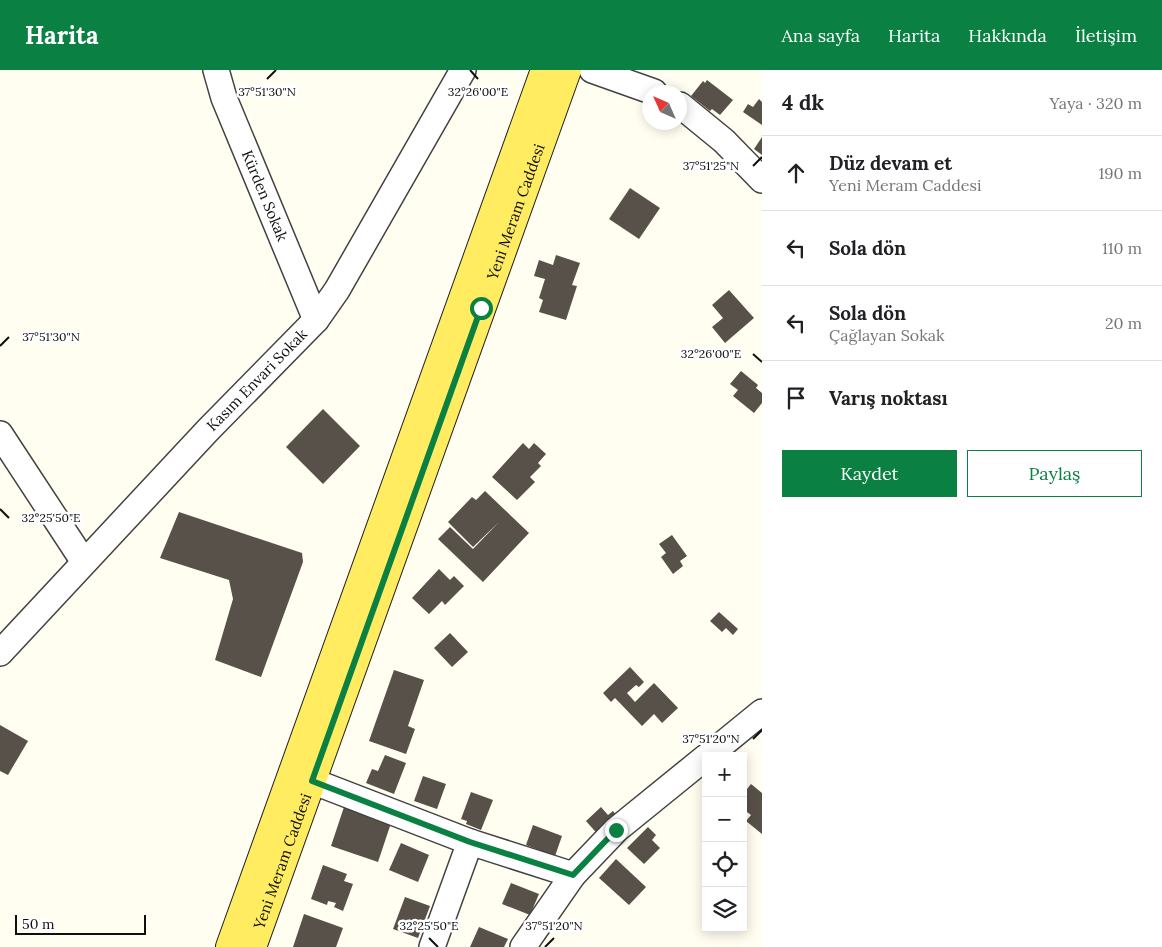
<!DOCTYPE html>
<html lang="tr">
<head>
<meta charset="utf-8">
<style>
	:root { --surface:#fff; --page:#f2f2f2; --text:#202124; --muted:#757577; --line:#e0e0e0; --accent:#0b8043 }
	body { margin:0; font-family:Lora,serif; background:var(--page); color:var(--text) }
	.controls { position:absolute; right:15px; bottom:15px; display:grid; overflow:hidden; border-radius:0px; box-shadow:0 2px 12px #0003 }
	.controls button { width:45px; height:45px; display:grid; place-items:center; padding:0; border:0; border-bottom:1px solid var(--line); background:var(--surface); color:var(--text); font:25px sans-serif }
	.compass { position:absolute; left:642px; top:15px; width:45px; height:45px; border-radius:50%; background:var(--surface); box-shadow:0 2px 12px #0003; rotate:315deg }
	.scale { position:absolute; left:15px; bottom:12px; width:131px; box-sizing:border-box; padding-left:5px; border:2px solid #0f0f0f; border-top:0; font-size:14px; line-height:18px; white-space:nowrap; color:#0f0f0f; -webkit-text-stroke:4px #fff; paint-order:stroke }
	.stop { position:absolute; width:15px; height:15px; margin:-11px; border:4px solid #0b8043; border-radius:50%; background:#fff }
	.stop.end { background:#0b8043; border-color:#fff; box-shadow:0 1px 5px #0008 }
	.list { margin:0; padding:0; list-style:none }
	h2 { display:flex; justify-content:space-between; align-items:center; height:65px; margin:0; padding:0 20px; font-size:21px }
	h2 small { font-size:16px; font-weight:400; color:var(--muted) }
	.list li { display:grid; grid-template-columns:32px 1fr auto; gap:15px; align-items:center; box-sizing:border-box; height:75px; padding:0 20px; border-top:1px solid var(--line) }
	.list b { display:block; font-size:19px; white-space:nowrap }
	.list p { margin:0; font-size:16px; white-space:nowrap; color:var(--muted) }
	.list em { font-size:16px; font-style:normal; color:var(--muted) }
	.actions { display:flex; gap:10px; padding:15px 20px }
	.actions a { flex:1; padding:11px 0; border:1px solid var(--accent); border-radius:0px; text-align:center; font-size:18px; color:var(--accent) }
	.actions .main { background:var(--accent); color:#fff }
	.icon { flex:none; width:28px; height:28px; fill:none; stroke:currentColor; stroke-width:2; stroke-linecap:round; stroke-linejoin:round }
	.map { position:relative; flex:none; width:762px; height:877px; overflow:hidden }
	header { display:flex; align-items:center; gap:30px; box-sizing:border-box; height:70px; padding:0 25px; background:var(--accent); color:#fff }
	header strong { font-size:24px }
	nav { display:flex; gap:28px; margin-inline-start:auto; font-size:18px }
	main { display:flex }
	aside { flex:1; background:var(--surface) }
	.map>svg:first-child { display:block }
	.building { fill:#58514a }
	.lines { fill:none; stroke-linecap:round; stroke-linejoin:round }
	.minor-casing { stroke:#424242; stroke-width:28 }
	.major-casing { stroke:#202020; stroke-width:30 }
	.minor { stroke:#fff; stroke-width:25 }
	.major { stroke:#ffec60; stroke-width:28 }
	.route { stroke:#0b8043; stroke-width:6 }
	.ticks { fill:none; stroke:#0f0f0f; stroke-width:2 }
	.labels { text-anchor:middle; stroke-width:5; stroke-linejoin:round; paint-order:stroke }
	.street-label { font-size:15px; fill:#0f0f0f; stroke:#fff }
	.ticks-label { font-size:12px; text-anchor:middle; fill:#0f0f0f; stroke:#fff; stroke-width:5; stroke-linejoin:round; paint-order:stroke }
</style>
</head>
<body>
<header>
<strong>Harita</strong>
<nav><a>Ana sayfa</a><a>Harita</a><a>Hakkında</a><a>İletişim</a></nav>
</header>
<main>
<div class="map">
<svg width="762" height="877" viewBox="0 0 762 877">
	<rect width="100%" height="100%" fill="#fffef0"/>
	<!-- building -->
	<g class="building">
		<path d="M 707,10 L 733,30 L 720,45 L 712,39 L 710,41 L 691,26 L 703,11 L 705,13 Z"/>
		<path d="M 759,29 L 762,32 L 762,55 L 743,42 L 748,34 L 753,37 Z"/>
		<path d="M 762,67 L 762,85 L 754,79 Z"/>
		<path d="M 630,118 L 660,138 L 639,169 L 609,149 Z"/>
		<path d="M 556,185 L 580,193 L 572,215 L 577,216 L 566,250 L 539,242 L 543,230 L 539,228 L 545,209 L 534,206 L 539,190 L 553,195 Z"/>
		<path d="M 729,220 L 754,248 L 725,273 L 712,257 L 723,248 L 712,235 Z"/>
		<path d="M 741,301 L 758,315 L 756,318 L 762,323 L 762,333 L 754,343 L 733,326 L 738,320 L 730,314 Z"/>
		<path d="M 323,339 L 360,376 L 323,414 L 286,377 Z"/>
		<path d="M 523,373 L 529,379 L 534,373 L 546,384 L 538,393 L 541,396 L 530,407 L 535,412 L 517,430 L 492,407 Z"/>
		<path d="M 485,421 L 529,463 L 483,512 L 438,469 L 450,457 L 473,479 L 499,452 L 473,477 L 448,452 L 472,427 L 476,430 Z"/>
		<path d="M 179,442 L 302,483 L 303,492 L 261,607 L 215,590 L 233,529 L 229,510 L 160,488 Z"/>
		<path d="M 672,465 L 687,486 L 680,491 L 683,496 L 673,504 L 661,487 L 666,483 L 659,474 Z"/>
		<path d="M 439,499 L 450,510 L 454,506 L 464,516 L 445,535 L 442,531 L 429,544 L 412,528 Z"/>
		<path d="M 719,542 L 738,559 L 733,565 L 726,558 L 722,562 L 710,551 Z"/>
		<path d="M 450,563 L 468,582 L 452,597 L 434,578 Z"/>
		<path d="M 630,597 L 644,612 L 639,617 L 636,615 L 627,623 L 635,632 L 654,613 L 678,638 L 662,653 L 654,644 L 642,656 L 615,628 L 611,632 L 603,623 Z"/>
		<path d="M 394,600 L 424,610 L 408,656 L 415,659 L 406,684 L 369,671 Z"/>
		<path d="M 0,655 L 28,671 L 8,705 L 0,701 Z"/>
		<path d="M 385,685 L 406,693 L 394,724 L 366,713 L 372,699 L 378,701 Z"/>
		<path d="M 423,706 L 446,714 L 437,739 L 414,731 Z"/>
		<path d="M 751,714 L 762,723 L 762,764 L 746,751 L 751,745 L 743,739 L 743,724 Z"/>
		<path d="M 471,722 L 493,730 L 481,760 L 466,754 L 467,751 L 461,749 Z"/>
		<path d="M 344,737 L 391,753 L 378,792 L 331,776 Z"/>
		<path d="M 601,737 L 608,745 L 613,741 L 621,751 L 601,768 L 586,751 Z"/>
		<path d="M 533,755 L 562,766 L 555,786 L 526,775 Z"/>
		<path d="M 648,757 L 656,765 L 652,770 L 660,778 L 644,794 L 627,778 Z"/>
		<path d="M 401,773 L 429,785 L 418,812 L 389,800 Z"/>
		<path d="M 616,789 L 646,817 L 629,835 L 599,808 Z"/>
		<path d="M 323,795 L 347,804 L 344,811 L 353,814 L 343,841 L 334,837 L 336,833 L 328,831 L 327,835 L 311,829 Z"/>
		<path d="M 511,813 L 539,824 L 530,845 L 502,834 Z"/>
		<path d="M 405,827 L 430,836 L 418,868 L 393,859 Z"/>
		<path d="M 304,844 L 343,858 L 336,877 L 293,877 Z"/>
		<path d="M 479,857 L 508,869 L 504,877 L 470,877 Z"/>
	</g>
	<g class="lines">
		<defs>
			<g id="minor">
				<path id="s1" d="M 216,0 L 224,28 L 316,250"/>
				<path d="M 592,0 L 654,22"/>
				<path d="M 680,35 L 724,71 L 762,110"/>
				<path d="M 0,364 L 84,492"/>
				<path id="s2" d="M 0,583 L 208,360 L 316,250 L 337,220 L 463,0"/>
				<path d="M 708,686 L 762,642"/>
				<path d="M 312,711 L 470,772 L 432,877"/>
				<path d="M 470,772 L 573,805"/>
				<path d="M 523,877 L 573,805 L 616,760 L 706,687"/>
			</g>
			<g id="major">
				<path d="M 230,877 L 545,0"/>
				<path id="s3" d="M 252,877 L 567,0"/>
			</g>
		</defs>
		<!-- minor casing -->
		<use href="#minor" class="minor-casing"/>
		<!-- major casing -->
		<use href="#major" class="major-casing"/>
		<!-- minor -->
		<use href="#minor" class="minor"/>
		<!-- major -->
		<use href="#major" class="major"/>
	</g>
	<g class="lines">
		<!-- route -->
		<path class="route" d="M 481,238 L 312,711 L 470,772 L 573,805 L 616,760"/>
	</g>
	<!-- ticks -->
	<path class="ticks" d="M 470,0 L 478,9M 267,9 L 276,0M 753,96 L 762,87M 0,276 L 9,267M 753,284 L 762,292M 0,439 L 9,448M 753,669 L 762,660M 429,868 L 438,877M 545,877 L 554,868"/>
	<g class="labels">
		<!-- street labels -->
		<g class="street-label">
			<text dy="5" stroke="none"><textPath href="#s1" startOffset="135">Kürden Sokak</textPath></text>
			<text dy="5" stroke="none"><textPath href="#s3" startOffset="781">Yeni Meram Caddesi</textPath></text>
			<text dy="5" stroke="none"><textPath href="#s2" startOffset="375">Kasım Envari Sokak</textPath></text>
			<text dy="5" stroke="none"><textPath href="#s3" startOffset="91">Yeni Meram Caddesi</textPath></text>
		</g>
	</g>
	<g class="ticks-label">
		<text x="478" y="26">32°26'00"E</text>
		<text x="267" y="26">37°51'30"N</text>
		<text x="711" y="100">37°51'25"N</text>
		<text x="51" y="271">37°51'30"N</text>
		<text x="711" y="288">32°26'00"E</text>
		<text x="51" y="452">32°25'50"E</text>
		<text x="711" y="673">37°51'20"N</text>
		<text x="554" y="860">37°51'20"N</text>
		<text x="429" y="860">32°25'50"E</text>
	</g>
</svg>
<div class="controls">
<button>+</button>
<button>−</button>
<button><svg class="icon" aria-label="locate" viewBox="0 0 24 24"><circle cx="12" cy="12" r="6"/><path d="M12 2v4M12 18v4M2 12h4M18 12h4"/></svg></button>
<button><svg class="icon" aria-label="layers" viewBox="0 0 24 24"><path d="M12 4l9 5-9 5-9-5zM3 14l9 5 9-5"/></svg></button>
</div>
<svg class="compass" viewBox="-18 -18 36 36"><path d="M0-13l5 13h-10z" fill="#e53935"/><path d="M0 13l5-13h-10z" fill="#757577"/></svg>
<div class="scale">50 m</div>
<div class="stop" style="left:481px;top:238px"></div>
<div class="stop end" style="left:616px;top:760px"></div>
</div>
<aside>
<h2>4 dk<small>Yaya · 320 m</small></h2>
<ul class="list">
<li><svg class="icon" aria-label="ahead" viewBox="0 0 24 24"><path d="M12 20V5M6 11l6-6 6 6"/></svg><div><b>Düz devam et</b><p>Yeni Meram Caddesi</p></div><em>190 m</em></li>
<li><svg class="icon" aria-label="left" viewBox="0 0 24 24"><path d="M17 20v-9H6M10 6l-5 5 5 5"/></svg><div><b>Sola dön</b></div><em>110 m</em></li>
<li><svg class="icon" aria-label="left" viewBox="0 0 24 24"><path d="M17 20v-9H6M10 6l-5 5 5 5"/></svg><div><b>Sola dön</b><p>Çağlayan Sokak</p></div><em>20 m</em></li>
<li><svg class="icon" aria-label="arrive" viewBox="0 0 24 24"><path d="M6 21V4h12l-3 4 3 4H6"/></svg><div><b>Varış noktası</b></div></li>
</ul>
<div class="actions"><a class="main">Kaydet</a><a>Paylaş</a></div>
</aside>
</main>
</body>
</html>
